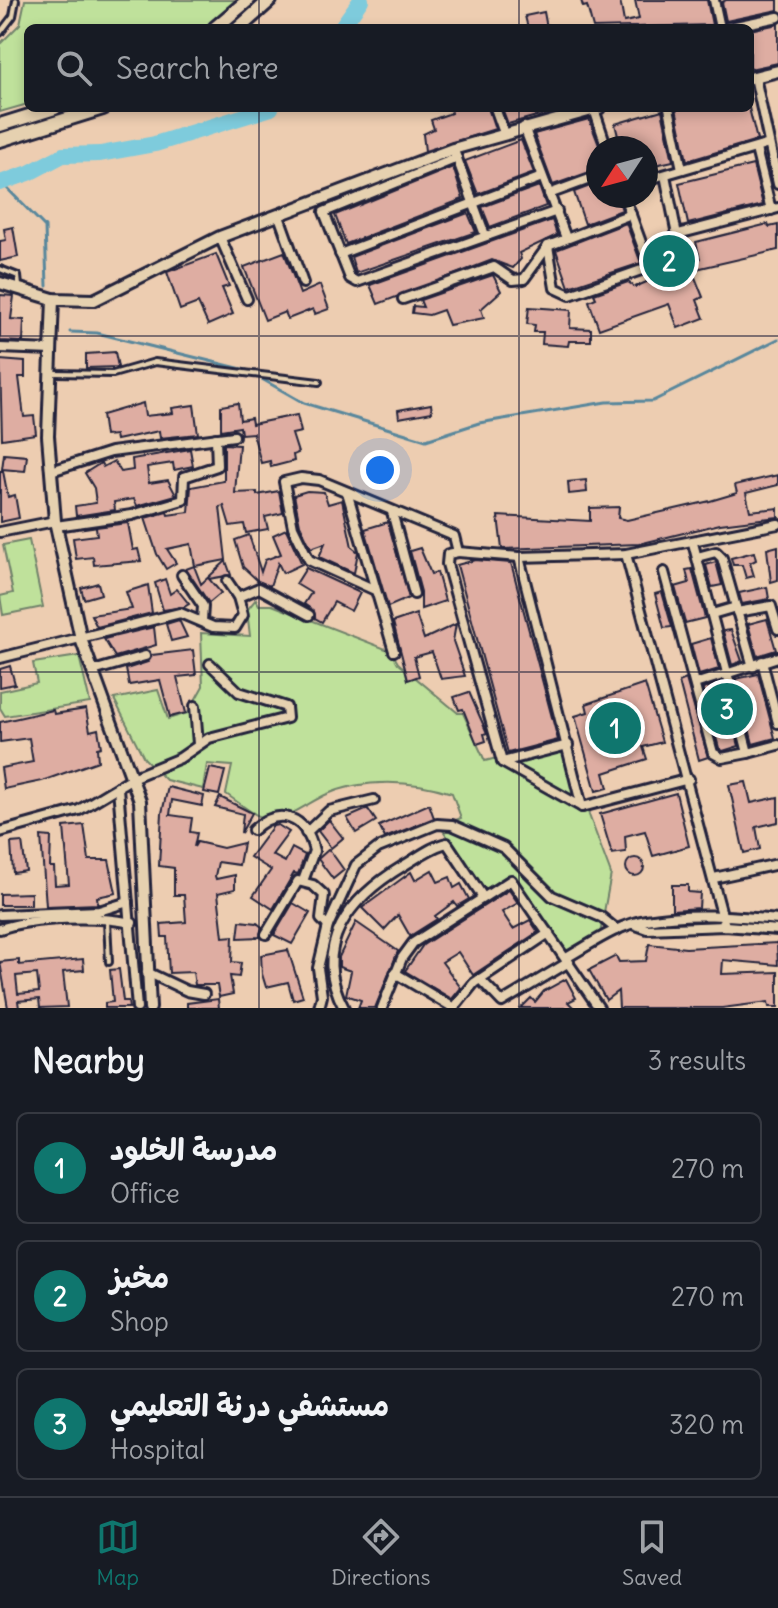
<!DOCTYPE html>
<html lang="en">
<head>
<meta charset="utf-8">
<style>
	:root { --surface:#171b24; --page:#242831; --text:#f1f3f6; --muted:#9ea1a6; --line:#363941; --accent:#0f766e }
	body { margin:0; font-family:Delius,"Playpen Sans Arabic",sans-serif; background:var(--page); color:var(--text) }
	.compass { position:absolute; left:586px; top:136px; width:72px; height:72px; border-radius:50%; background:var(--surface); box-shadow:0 4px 12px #0003; rotate:234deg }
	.you { position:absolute; left:380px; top:470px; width:28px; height:28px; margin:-20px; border:6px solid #fff; border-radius:50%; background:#1a73e8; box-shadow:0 0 0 12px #1a73e833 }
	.badge { display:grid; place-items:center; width:52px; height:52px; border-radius:50%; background:var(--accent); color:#fff; font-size:26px; font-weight:700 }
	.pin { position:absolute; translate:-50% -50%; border:4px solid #fff; box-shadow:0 2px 8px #0006 }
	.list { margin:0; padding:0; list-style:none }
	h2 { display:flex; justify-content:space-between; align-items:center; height:104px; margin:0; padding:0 32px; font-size:34px }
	h2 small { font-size:26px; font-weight:400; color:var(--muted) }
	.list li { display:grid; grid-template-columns:52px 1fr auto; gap:24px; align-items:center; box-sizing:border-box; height:112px; margin:0 16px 16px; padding:0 16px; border:2px solid var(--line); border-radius:12px }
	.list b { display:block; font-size:30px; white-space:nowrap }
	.list p { margin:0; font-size:26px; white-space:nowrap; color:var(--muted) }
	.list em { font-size:26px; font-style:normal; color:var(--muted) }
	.icon { flex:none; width:44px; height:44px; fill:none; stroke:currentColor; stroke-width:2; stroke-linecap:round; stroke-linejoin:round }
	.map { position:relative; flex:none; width:778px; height:1008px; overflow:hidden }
	.search { position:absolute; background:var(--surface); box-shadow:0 4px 12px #0003; left:24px; right:24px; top:24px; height:88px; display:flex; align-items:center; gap:20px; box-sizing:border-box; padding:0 28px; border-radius:12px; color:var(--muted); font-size:30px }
	.sheet { height:488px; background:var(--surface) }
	nav { display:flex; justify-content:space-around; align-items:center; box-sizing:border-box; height:112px; border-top:2px solid var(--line); background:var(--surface); font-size:22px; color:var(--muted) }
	nav a { display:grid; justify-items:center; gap:4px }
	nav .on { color:var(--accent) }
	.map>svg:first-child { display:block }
	.green { fill:#bfe19b; stroke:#70826b; stroke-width:2 }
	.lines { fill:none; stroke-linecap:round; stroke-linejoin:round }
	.stream { stroke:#59879c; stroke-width:3 }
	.river { stroke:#7ecbdc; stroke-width:16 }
	.building { fill:#deada2; stroke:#22223b; stroke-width:2; fill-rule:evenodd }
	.service-casing { stroke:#22223b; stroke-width:10 }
	.minor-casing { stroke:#22223b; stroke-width:14 }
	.tertiary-casing { stroke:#22223b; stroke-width:16 }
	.trunk-casing { stroke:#22223b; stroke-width:18 }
	.service { stroke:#e6d1b0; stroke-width:4 }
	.minor { stroke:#e6d1b0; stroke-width:8 }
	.tertiary { stroke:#e6d1b0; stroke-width:10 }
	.trunk { stroke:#e6d1b0; stroke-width:12 }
	.grid { fill:none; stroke:#22223b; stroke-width:2; stroke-opacity:0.55 }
</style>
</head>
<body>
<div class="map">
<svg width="778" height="1008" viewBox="0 0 778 1008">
	<rect width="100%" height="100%" fill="#edcdb1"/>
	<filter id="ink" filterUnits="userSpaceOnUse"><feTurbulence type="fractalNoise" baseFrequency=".0125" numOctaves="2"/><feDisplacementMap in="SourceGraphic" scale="16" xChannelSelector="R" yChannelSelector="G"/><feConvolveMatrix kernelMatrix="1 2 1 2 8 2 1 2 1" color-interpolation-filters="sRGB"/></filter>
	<g filter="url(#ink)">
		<!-- green -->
		<g class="green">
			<path d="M 25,0 L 242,0 L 208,28 L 28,28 L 28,104 L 0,112 L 0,44 L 20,24 Z"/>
			<path d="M 29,540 L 43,607 L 3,615 L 0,596 L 13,593 L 3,545 Z"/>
			<path d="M 256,599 L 259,605 L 272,605 L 391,651 L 398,663 L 458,713 L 463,713 L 485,761 L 571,739 L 589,815 L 611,874 L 600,934 L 578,957 L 564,951 L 512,874 L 485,889 L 482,887 L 440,826 L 461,818 L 452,793 C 412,780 364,778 325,795 C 310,802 291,817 275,819 C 259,822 239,802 226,794 L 232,766 L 207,764 L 203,789 L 166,780 L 144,758 L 114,699 L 158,690 L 168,719 L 188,713 L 203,686 L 201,633 L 250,636 L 247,610 Z"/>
			<path d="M 79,656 L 90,703 L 5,716 L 0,708 L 0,691 L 37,683 L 33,663 Z"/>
		</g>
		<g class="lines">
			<!-- stream -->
			<g class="stream">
				<path d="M 2,183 L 45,227 L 47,286"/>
				<path d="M 70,332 L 97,333 L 246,370 L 304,403 L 426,440 L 479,423 L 606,402 L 653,401 L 778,339"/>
			</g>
			<!-- river -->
			<g class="river">
				<path d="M 341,28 L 361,0"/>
				<path d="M 0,183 L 29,173 L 63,155 L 100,154 L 155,144 L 271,108"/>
			</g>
		</g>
		<!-- building -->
		<g class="building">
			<path d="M 581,0 L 620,0 L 624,22 L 639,19 L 635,0 L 707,0 L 712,25 L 593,28 L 587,6 L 583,7 Z"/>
			<path d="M 726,0 L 778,0 L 778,10 L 726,21 L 722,2 Z"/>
			<path d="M 544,12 L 547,28 L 528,28 L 525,16 Z"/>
			<path d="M 778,24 L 778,63 L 750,69 L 750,30 Z"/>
			<path d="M 450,108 L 488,108 L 495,129 L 425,151 L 423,134 L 434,129 L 431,120 L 451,113 Z"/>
			<path d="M 502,108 L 558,108 L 558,110 L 508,124 Z"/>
			<path d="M 676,108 L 749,108 L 757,140 L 687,161 Z"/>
			<path d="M 662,110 L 673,161 L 646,167 L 646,148 L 621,148 L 615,124 Z"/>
			<path d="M 589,119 L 600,148 L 598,169 L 553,185 L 534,134 Z"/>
			<path d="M 521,140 L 534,173 L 478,194 L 465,161 Z"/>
			<path d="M 753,165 L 763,205 L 688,224 L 679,183 Z"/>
			<path d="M 453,167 L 463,199 L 346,244 L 335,215 Z"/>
			<path d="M 598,183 L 598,196 L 617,196 L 622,210 L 585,224 L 574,192 Z"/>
			<path d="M 539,186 L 546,206 L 490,227 L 482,207 Z"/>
			<path d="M 468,213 L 476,232 L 356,273 L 351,257 Z"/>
			<path d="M 552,220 L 557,235 L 519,253 L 521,259 L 513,268 L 492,260 L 378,304 L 370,285 Z"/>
			<path d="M 626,223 L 641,263 L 569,287 L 556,250 Z"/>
			<path d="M 768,224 L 769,227 L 778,225 L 778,250 L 692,270 L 703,297 L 697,300 L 704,318 L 678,328 L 669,304 L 599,329 L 589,301 L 596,298 L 594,294 L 628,282 L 635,287 L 700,259 L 696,242 Z"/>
			<path d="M 13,227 L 18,257 L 0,261 L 0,241 L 6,240 L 4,229 Z"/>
			<path d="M 284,252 L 300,294 L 320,285 L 329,309 L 315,314 L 313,309 L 288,319 L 285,312 L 265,320 L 244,267 Z"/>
			<path d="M 216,254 L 229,286 L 222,288 L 233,314 L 208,325 L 198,303 L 180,310 L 167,272 Z"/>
			<path d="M 493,275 L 501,291 L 481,309 L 484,318 L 449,325 L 443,310 L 429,315 L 412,313 L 413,306 L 423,307 L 420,300 Z"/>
			<path d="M 0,295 L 14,296 L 11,319 L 24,320 L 23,342 L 0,341 Z"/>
			<path d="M 529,307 L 571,310 L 570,328 L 591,329 L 591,341 L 569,341 L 568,346 L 542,344 L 543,332 L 534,332 L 535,325 L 527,324 Z"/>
			<path d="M 115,352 L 118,367 L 86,368 L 86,354 Z"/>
			<path d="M 0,360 L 25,362 L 25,377 L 19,377 L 24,417 L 34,416 L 36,434 L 2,439 Z"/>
			<path d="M 143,403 L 145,416 L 173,413 L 172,408 L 194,405 L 198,434 L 160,438 L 159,431 L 116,440 L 115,435 L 105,436 L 102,415 Z"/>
			<path d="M 238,403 L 240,420 L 251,418 L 252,424 L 297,415 L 301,432 L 292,434 L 298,453 L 293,455 L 294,461 L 271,467 L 270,461 L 261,463 L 253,433 L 241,434 L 240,427 L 221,430 L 221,406 Z"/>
			<path d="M 431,404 L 432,412 L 399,418 L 398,410 Z"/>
			<path d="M 224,444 L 239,445 L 235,493 L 257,492 L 257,495 L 279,491 L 283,513 L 265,517 L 268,529 L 246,533 L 244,524 L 230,526 L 224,506 L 220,507 L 226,560 L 195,566 L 191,544 L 167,549 L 176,563 L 166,569 L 157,554 L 145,518 L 167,512 L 168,515 L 189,512 L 191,487 L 224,481 Z"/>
			<path d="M 190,449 L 193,466 L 174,470 L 173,463 L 147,467 L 149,483 L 168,480 L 176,495 L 137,506 L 134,499 L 114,502 L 115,510 L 76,516 L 75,506 L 96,503 L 94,488 L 85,473 L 101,463 L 103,467 L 114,461 L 121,472 L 133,470 L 132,459 Z"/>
			<path d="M 4,454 L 27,456 L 25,471 L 2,469 Z"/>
			<path d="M 0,471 L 3,471 L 8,497 L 15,495 L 19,518 L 0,522 Z"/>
			<path d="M 778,475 L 778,485 L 746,493 L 750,511 L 778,508 L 778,517 L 720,524 L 639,544 L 502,549 L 498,516 L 590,521 L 590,508 L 619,507 L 618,518 L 627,520 L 710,501 L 737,493 L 735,485 Z"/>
			<path d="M 586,480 L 587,492 L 569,494 L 568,482 Z"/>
			<path d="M 307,491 L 324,492 L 328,504 L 342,500 L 352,547 L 358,552 L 354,573 L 319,557 L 325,543 L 311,548 L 300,525 L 294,495 Z"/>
			<path d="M 388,522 L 409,598 L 388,607 L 365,529 Z"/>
			<path d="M 128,523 L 133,550 L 138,549 L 141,561 L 94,565 L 93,557 L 76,559 L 73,538 L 97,535 L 96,527 Z"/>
			<path d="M 286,529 L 302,564 L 283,573 L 278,563 L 270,586 L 258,581 L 243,567 L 235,540 L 249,535 L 261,572 L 265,560 L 281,554 L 273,535 Z"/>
			<path d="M 778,546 L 778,580 L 771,582 L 767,549 Z"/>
			<path d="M 420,548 L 431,574 L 437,572 L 445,601 L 421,609 L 421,592 L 410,551 Z"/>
			<path d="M 754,552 L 756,560 L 750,563 L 754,576 L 746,578 L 742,565 L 733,565 L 731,558 Z"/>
			<path d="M 475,560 L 511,563 L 558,740 L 508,753 L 457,565 Z"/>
			<path d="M 226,561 L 231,575 L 209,579 L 221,593 L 209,603 L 186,569 L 194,566 L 201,584 Z"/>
			<path d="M 716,562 L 722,585 L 712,587 L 706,565 Z"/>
			<path d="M 306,568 L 360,593 L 351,611 L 334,602 L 322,622 L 315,618 L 314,611 L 304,604 L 311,593 L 296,584 Z"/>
			<path d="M 692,569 L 705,618 L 685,623 L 675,587 L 689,583 L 686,570 Z"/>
			<path d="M 165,579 L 170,594 L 177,589 L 189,604 L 184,607 L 163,610 L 155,583 Z"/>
			<path d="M 98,583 L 101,594 L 84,599 L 81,588 Z"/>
			<path d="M 148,585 L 152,613 L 97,627 L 91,615 L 132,609 L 126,592 Z"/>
			<path d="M 767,587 L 769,599 L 742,604 L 739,593 Z"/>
			<path d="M 662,592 L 672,627 L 664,628 L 655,594 Z"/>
			<path d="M 416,614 L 424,639 L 456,624 L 453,641 L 465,676 L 441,679 L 432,652 L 414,657 L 419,676 L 408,680 L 393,622 Z"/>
			<path d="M 767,619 L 776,650 L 757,656 L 748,624 Z"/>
			<path d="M 179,620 L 187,637 L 171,641 L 166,624 Z"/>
			<path d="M 154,627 L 156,645 L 115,657 L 104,639 Z"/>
			<path d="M 731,630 L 742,661 L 732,665 L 723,631 Z"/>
			<path d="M 711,638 L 719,669 L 699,675 L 691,644 Z"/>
			<path d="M 193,650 L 196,675 L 177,677 L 186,713 L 170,717 L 160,680 L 129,685 L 126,669 L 148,662 L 152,655 Z"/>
			<path d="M 10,666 L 15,684 L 0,687 L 0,669 Z"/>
			<path d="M 758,674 L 775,738 L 753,744 L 736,679 Z"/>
			<path d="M 686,679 L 708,757 L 699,760 L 679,682 Z"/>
			<path d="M 722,682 L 739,746 L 723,751 L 719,748 L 703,689 Z"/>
			<path d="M 645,684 L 662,742 L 643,747 L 647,759 L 604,773 L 608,788 L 596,791 L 575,716 L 588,712 L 586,704 Z"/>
			<path d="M 469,692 L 487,733 L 484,734 L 486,741 L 477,744 L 463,709 L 459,710 L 454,697 Z"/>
			<path d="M 86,709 L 90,731 L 98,729 L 101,747 L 97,748 L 98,761 L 42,781 L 4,789 L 1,768 L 33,762 L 29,738 L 0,742 L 0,722 L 53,710 L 54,714 Z"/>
			<path d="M 210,768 L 225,771 L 219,795 L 204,792 Z"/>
			<path d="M 746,782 L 751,803 L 778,797 L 778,822 L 756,827 L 760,849 L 744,853 L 729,785 Z"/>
			<path d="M 168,787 L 204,796 L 202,806 L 172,800 L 170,815 L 192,818 L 190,832 L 197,833 L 194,847 L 197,842 L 223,848 L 243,843 L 239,865 L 218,862 L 215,876 L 216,879 L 235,875 L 235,889 L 218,893 L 223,937 L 233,936 L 232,962 L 241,963 L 239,977 L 230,976 L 233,994 L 219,997 L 217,985 L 195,985 L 193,972 L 169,973 L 167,937 L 162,937 L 161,924 L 186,922 L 184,895 L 174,895 L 174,868 L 159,866 L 162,813 Z"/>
			<path d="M 676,793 L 689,846 L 653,856 L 645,831 L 625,836 L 626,852 L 612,854 L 600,814 Z"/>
			<path d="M 220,797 L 252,813 L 241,833 L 243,814 L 215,807 Z"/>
			<path d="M 429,804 L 434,818 L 385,838 L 379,826 Z"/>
			<path d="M 368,809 L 376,821 L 356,833 L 347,818 Z"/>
			<path d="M 329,820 L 343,838 L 331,848 L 318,831 Z"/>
			<path d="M 84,825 L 89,860 L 109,860 L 116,893 L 97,897 L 98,904 L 46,906 L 41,836 L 51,837 L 50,867 L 54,867 L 55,885 L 69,884 L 64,827 Z"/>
			<path d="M 278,825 L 289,832 L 272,855 L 285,862 L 292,848 L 305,855 L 298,874 L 294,873 L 273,909 L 253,896 L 271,870 L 250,857 L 273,826 Z"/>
			<path d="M 22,842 L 26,871 L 13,873 L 11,843 Z"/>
			<path d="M 329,849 L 344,870 L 333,879 L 318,859 Z"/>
			<circle cx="635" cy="867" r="9"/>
			<path d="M 432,870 L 438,882 L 450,877 L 454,888 L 461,884 L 469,899 L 457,906 L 454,902 L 435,916 L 437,919 L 410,936 L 398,915 L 384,930 L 362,908 L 411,872 L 415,880 Z"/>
			<path d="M 672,885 L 688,885 L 688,892 L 700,893 L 699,908 L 672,910 Z"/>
			<path d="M 509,890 L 518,903 L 502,912 L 513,929 L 530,920 L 538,932 L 473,975 L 458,952 L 442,962 L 461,988 L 452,999 L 405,971 L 423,945 Z"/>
			<path d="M 31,893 L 31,905 L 0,905 L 0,894 Z"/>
			<path d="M 293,903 L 310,913 L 292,944 L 274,935 Z"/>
			<path d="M 240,921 L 257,923 L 262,927 L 260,937 L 238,938 Z"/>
			<path d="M 356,922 L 398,951 L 375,1008 L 358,1008 L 361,1000 L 346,995 L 351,971 L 339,967 L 339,957 Z"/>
			<path d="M 777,943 L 778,965 L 723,960 L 722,974 L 778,972 L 778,1007 L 769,1007 L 768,1002 L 722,1008 L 619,1008 L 618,991 L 606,1000 L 589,970 L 616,956 L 619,962 L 646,961 L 649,944 L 686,948 Z"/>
			<path d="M 288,950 L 303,997 L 293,1000 L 288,982 L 266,987 L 262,974 L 261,955 Z"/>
			<path d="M 83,959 L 84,970 L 63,972 L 67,1007 L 40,1008 L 39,999 L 18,1001 L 19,1008 L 8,1008 L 0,962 L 19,960 L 19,965 ZM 37,974 L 39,992 L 18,994 L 16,976 Z"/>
			<path d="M 119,969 L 123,1001 L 128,1001 L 129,1008 L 105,1008 L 105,1003 L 113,1002 L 110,970 Z"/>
			<path d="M 566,979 L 576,998 L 568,1002 L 574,1008 L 521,1008 L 531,998 L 535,1002 L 544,991 Z"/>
			<path d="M 218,999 L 219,1008 L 187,1008 L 187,1003 Z"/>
		</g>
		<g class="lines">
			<defs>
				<g id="service">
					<path d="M 0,33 L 13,16 L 16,0"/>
					<path d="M 0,269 L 18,276 L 19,286"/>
					<path d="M 54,373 L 113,374 L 155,362 L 319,382"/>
					<path d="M 107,921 L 109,962"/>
				</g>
				<g id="minor">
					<path d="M 714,0 L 720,28"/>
					<path d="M 726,28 L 778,17"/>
					<path d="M 755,77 L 778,184"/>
					<path d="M 495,108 L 504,133"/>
					<path d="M 669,108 L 682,169"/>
					<path d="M 594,109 L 607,148"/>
					<path d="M 524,127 L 566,238"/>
					<path d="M 756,149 L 771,210"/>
					<path d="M 455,153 L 485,235"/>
					<path d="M 457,158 L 324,212 L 350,278 L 357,282 L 557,211"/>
					<path d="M 646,180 L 769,144"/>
					<path d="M 549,194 L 598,176"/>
					<path d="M 624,196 L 650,267"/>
					<path d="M 279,216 L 303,283"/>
					<path d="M 678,234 L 778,208"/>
					<path d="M 220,237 L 247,299"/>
					<path d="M 548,246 L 555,288 L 570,295 L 650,267 L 679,245 L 665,175"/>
					<path d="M 340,254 L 542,177"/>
					<path d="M 403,299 L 494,267 L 513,280 L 524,279 L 548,246 L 631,214"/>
					<path d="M 0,348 L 52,350"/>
					<path d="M 51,471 L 111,452 L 234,436"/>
					<path d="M 347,492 L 394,651"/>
					<path d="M 392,512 L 414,594"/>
					<path d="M 56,526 L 132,515 L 183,500 L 184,477 L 217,466 L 216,438"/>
					<path d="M 0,532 L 55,521"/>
					<path d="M 458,552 L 519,557 L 626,554 L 778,524"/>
					<path d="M 626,554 L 725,926"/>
					<path d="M 519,557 L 582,807"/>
					<path d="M 697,557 L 716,552 L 722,558 L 753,667"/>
					<path d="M 664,572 L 713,753 L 722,758 L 748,753 L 693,543"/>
					<path d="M 182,575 L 203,606 L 202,621"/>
					<path d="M 375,590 L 309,560 L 293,527 L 284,482 L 301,478 L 319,480 L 454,536 L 458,552 L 448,554 L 447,564 L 502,762 L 582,807 L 689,779"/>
					<path d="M 238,597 L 259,588 L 309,615"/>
					<path d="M 737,612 L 771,606 L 778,629"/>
					<path d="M 712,614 L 736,607"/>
					<path d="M 0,658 L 180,613 L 213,627 L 235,628 L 243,615 L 238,597 L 227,581"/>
					<path d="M 762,661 L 778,723"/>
					<path d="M 93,671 L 145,656"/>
					<path d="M 695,684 L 778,657"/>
					<path d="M 195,706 L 198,744"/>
					<path d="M 748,753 L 778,745"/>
					<path d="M 502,762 L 568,745"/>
					<path d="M 118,788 L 137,1008"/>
					<path d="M 253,830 C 279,806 306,816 314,851 L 303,881"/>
					<path d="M 0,832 L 79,810 L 134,777 L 180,758 L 209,738 L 287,718 L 286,707 L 239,692 L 210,664"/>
					<path d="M 306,833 L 329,811 L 374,800"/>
					<path d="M 714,878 L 778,864"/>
					<path d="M 0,915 L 99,911 L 128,902"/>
					<path d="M 633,924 L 647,929 L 725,926 L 778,930"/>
					<path d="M 0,929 C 34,917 97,916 132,923"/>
					<path d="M 266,934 L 298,881 L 313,885 L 324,895 L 321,919 L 328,926"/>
					<path d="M 566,958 C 591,944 617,925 646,920 C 689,912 735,916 778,920"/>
					<path d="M 147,972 L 187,991 L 204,994"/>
					<path d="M 395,973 L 454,1008"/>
					<path d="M 480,979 L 502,1002 L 569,962"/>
					<path d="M 319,1008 L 322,996 L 318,968 L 328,926 L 356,865 L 378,848 L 437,824 L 452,825 L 504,848 L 552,896 L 601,917 L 617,930"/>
					<path d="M 344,1008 C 310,945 350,898 403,866 C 417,858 432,846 447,843 L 483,897"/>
					<path d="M 382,1008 L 402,958 L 413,943 L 511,880 L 599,1008"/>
					<path d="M 454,1008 L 474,983 L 549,933"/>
				</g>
				<g id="tertiary">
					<path d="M 750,78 L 778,71"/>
					<path d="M 0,283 L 53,299 L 94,300 L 220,237 L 453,149 L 599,108"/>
					<path d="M 53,299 L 48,436 L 55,521 L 81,639 L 140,801 L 150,1008"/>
				</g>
				<g id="trunk">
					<path d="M 215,28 L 248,0"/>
					<path d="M 239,28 L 270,0"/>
					<path d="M 0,125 L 55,108"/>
					<path d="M 0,140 L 103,108"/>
				</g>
			</defs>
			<!-- service casing -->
			<use href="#service" class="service-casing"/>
			<!-- minor casing -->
			<use href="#minor" class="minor-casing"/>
			<!-- tertiary casing -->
			<use href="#tertiary" class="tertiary-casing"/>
			<!-- trunk casing -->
			<use href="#trunk" class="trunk-casing"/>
			<!-- service -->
			<use href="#service" class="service"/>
			<!-- minor -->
			<use href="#minor" class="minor"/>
			<!-- tertiary -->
			<use href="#tertiary" class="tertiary"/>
			<!-- trunk -->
			<use href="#trunk" class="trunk"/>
		</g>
	</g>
	<!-- grid -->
	<path class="grid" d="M 259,0 L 259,28M 519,0 L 519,28M 259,108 L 259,1008M 519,108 L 519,1008M 0,336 L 778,336M 0,672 L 778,672"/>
</svg>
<svg class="compass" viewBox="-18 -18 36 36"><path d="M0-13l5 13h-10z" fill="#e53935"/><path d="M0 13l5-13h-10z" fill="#9ea1a6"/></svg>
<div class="you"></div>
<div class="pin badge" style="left:615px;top:728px">1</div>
<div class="pin badge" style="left:669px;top:261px">2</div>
<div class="pin badge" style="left:727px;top:709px">3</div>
<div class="search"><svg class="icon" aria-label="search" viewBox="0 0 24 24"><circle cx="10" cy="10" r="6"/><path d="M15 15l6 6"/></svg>Search here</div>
</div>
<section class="sheet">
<h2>Nearby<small>3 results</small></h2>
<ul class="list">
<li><span class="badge">1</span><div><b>مدرسة الخلود</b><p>Office</p></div><em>270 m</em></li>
<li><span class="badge">2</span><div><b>مخبز</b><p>Shop</p></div><em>270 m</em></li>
<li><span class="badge">3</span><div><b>مستشفي درنة التعليمي</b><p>Hospital</p></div><em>320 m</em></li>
</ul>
</section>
<nav>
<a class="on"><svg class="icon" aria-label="map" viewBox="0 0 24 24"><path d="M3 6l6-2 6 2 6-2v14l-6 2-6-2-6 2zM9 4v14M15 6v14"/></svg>Map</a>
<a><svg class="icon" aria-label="directions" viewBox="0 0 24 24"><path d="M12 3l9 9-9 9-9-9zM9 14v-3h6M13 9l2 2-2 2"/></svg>Directions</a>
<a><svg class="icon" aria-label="saved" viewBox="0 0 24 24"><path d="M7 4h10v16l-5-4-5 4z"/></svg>Saved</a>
</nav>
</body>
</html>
